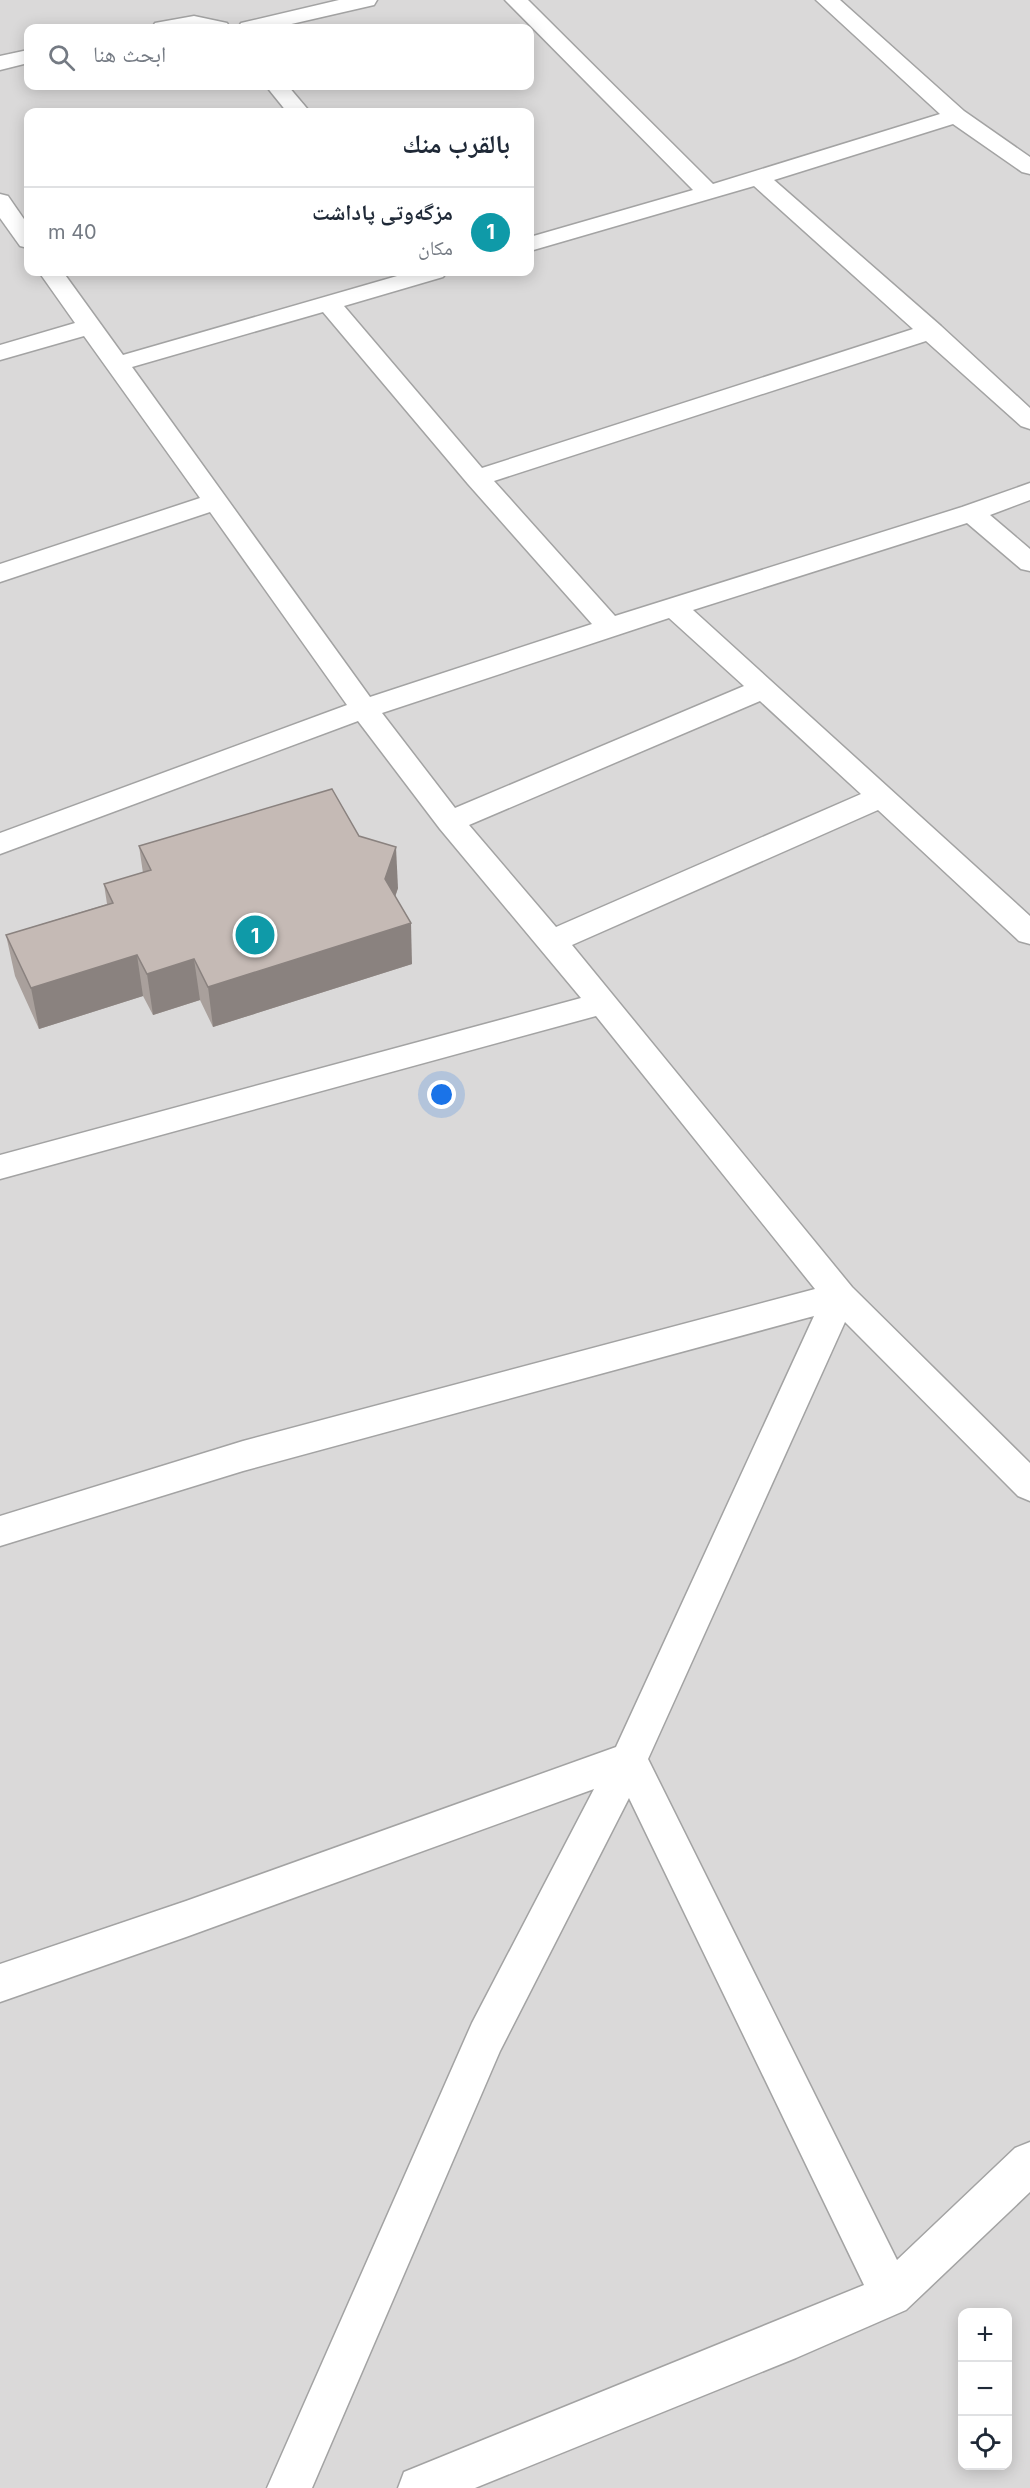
<!DOCTYPE html>
<html lang="ar">
<head>
<meta charset="utf-8">
<style>
	:root { --surface:#fff; --page:#f6f6f7; --text:#1f2937; --muted:#747a83; --line:#e0e1e3; --accent:#c70015 }
	body { margin:0; font-family:Inter,"Noto Naskh Arabic",sans-serif; background:var(--page); color:var(--text); direction:rtl }
	.controls { position:absolute; right:18px; bottom:18px; display:grid; overflow:hidden; border-radius:12px; box-shadow:0 3px 15px #0003 }
	.controls button { width:54px; height:54px; display:grid; place-items:center; padding:0; border:0; border-bottom:2px solid var(--line); background:var(--surface); color:var(--text); font:30px sans-serif }
	.you { position:absolute; left:442px; top:1095px; width:21px; height:21px; margin:-15px; border:4px solid #fff; border-radius:50%; background:#1a73e8; box-shadow:0 0 0 9px #1a73e833 }
	.badge { display:grid; place-items:center; width:39px; height:39px; border-radius:50%; background:var(--accent); color:#fff; font-size:20px; font-weight:700 }
	.pin { position:absolute; translate:-50% -50%; border:3px solid #fff; box-shadow:0 2px 6px #0006 }
	.list { margin:0; padding:0; list-style:none }
	h2 { display:flex; justify-content:space-between; align-items:center; height:78px; margin:0; padding:0 24px; font-size:26px }
	h2 small { font-size:20px; font-weight:400; color:var(--muted) }
	.list li { display:grid; grid-template-columns:39px 1fr auto; gap:18px; align-items:center; box-sizing:border-box; height:90px; padding:0 24px; border-top:2px solid var(--line) }
	.list b { display:block; font-size:22px; white-space:nowrap }
	.list p { margin:0; font-size:20px; white-space:nowrap; color:var(--muted) }
	.list em { font-size:20px; font-style:normal; color:var(--muted) }
	.icon { flex:none; width:33px; height:33px; fill:none; stroke:currentColor; stroke-width:2; stroke-linecap:round; stroke-linejoin:round }
	.map { position:relative; flex:none; width:1030px; height:2488px; overflow:hidden; direction:ltr }
	.search { position:absolute; background:var(--surface); box-shadow:0 3px 15px #0003; left:24px; top:24px; width:510px; height:66px; display:flex; align-items:center; gap:15px; box-sizing:border-box; padding:0 21px; border-radius:12px; color:var(--muted); font-size:22px }
	.panel { position:absolute; background:var(--surface); box-shadow:0 3px 15px #0003; left:24px; top:108px; width:510px; height:168px; border-radius:12px; direction:rtl }
	.map>svg:first-child { display:block }
	.residential { fill:#dad9d9; fill-rule:evenodd }
	.lines { fill:none; stroke-linecap:round; stroke-linejoin:round }
	.street-casing { stroke:#a3a3a3; stroke-width:3 }
	.street { fill:#fff; fill-rule:evenodd }
	.wall { fill:#a9a09c }
	.shaded-wall { fill:#8a827f }
	.building { fill:#c5bab5; stroke:#8a827f; stroke-width:1.5 }
</style>
</head>
<body>
<div class="map">
<svg width="1030" height="2488" viewBox="0 0 1030 2488">
	<rect width="100%" height="100%" fill="#ede8e1"/>
	<!-- residential -->
	<path class="residential" d="M 0,0 L 1030,0 L 1030,2488 L 0,2488 ZM 28,28 L 530,28 L 530,86 L 28,86 ZM 28,112 L 530,112 L 530,272 L 28,272 ZM 962,2312 L 1008,2312 L 1008,2466 L 962,2466 Z"/>
	<g class="lines">
		<defs>
			<g id="street">
				<path d="M 339,0 L 377,0 L 374,5 L 274,28 L 238,28 L 241,23 Z"/>
				<path d="M 505,0 L 528,0 L 713,184 L 940,114 L 816,0 L 840,0 L 964,111 L 1030,157 L 1030,174 L 1022,172 L 953,124 L 774,180 L 941,326 L 1030,408 L 1030,429 L 1021,426 L 926,341 L 494,481 L 615,616 L 962,507 L 1030,483 L 1030,500 L 990,515 L 1030,549 L 1030,571 L 1021,569 L 967,523 L 693,610 L 1030,916 L 1030,944 L 1019,941 L 878,810 L 572,945 L 852,1287 L 1030,1463 L 1030,1501 L 1018,1496 L 845,1322 L 648,1759 L 897,2260 L 1015,2148 L 1030,2142 L 1030,2192 L 906,2310 L 796,2358 L 475,2488 L 398,2488 L 404,2472 L 864,2285 L 629,1798 L 500,2051 L 312,2488 L 267,2488 L 472,2023 L 594,1789 L 186,1937 L 0,2002 L 0,1964 L 186,1901 L 616,1747 L 814,1316 L 243,1471 L 0,1546 L 0,1516 L 243,1441 L 815,1289 L 596,1016 L 0,1179 L 0,1155 L 581,998 L 440,829 L 358,721 L 0,854 L 0,833 L 347,705 L 210,512 L 0,582 L 0,564 L 200,498 L 84,336 L 0,360 L 0,345 L 75,323 L 39,272 L 63,272 L 123,355 L 411,272 L 447,272 L 443,277 L 344,306 L 482,468 L 913,329 L 754,186 L 530,251 L 530,237 L 693,190 ZM 323,312 L 468,484 L 592,624 L 370,697 L 132,367 ZM 669,618 L 744,686 L 455,808 L 382,713 ZM 760,701 L 861,794 L 556,927 L 469,825 Z"/>
				<path d="M 194,16 L 227,23 L 230,28 L 152,28 L 155,23 Z"/>
				<path d="M 28,50 L 28,63 L 0,70 L 0,56 Z"/>
				<path d="M 266,86 L 288,86 L 310,112 L 287,112 Z"/>
				<path d="M 0,194 L 8,196 L 28,225 L 28,248 L 20,246 L 0,218 Z"/>
			</g>
		</defs>
		<!-- street casing -->
		<use href="#street" class="street-casing"/>
		<!-- street -->
		<use href="#street" class="street"/>
	</g>
	<!-- wall -->
	<path class="wall" d="M 359,836 L 398,888 L 395,897 L 412,964 L 213,1027 L 200,1000 L 153,1015 L 143,996 L 39,1029 L 15,976 L 6,935 L 107,904 L 104,884 L 143,873 L 139,846 Z"/>
	<!-- shaded-wall -->
	<g class="shaded-wall">
		<path d="M 396,847 L 398,888 L 387,920 L 385,879 Z"/>
		<path d="M 411,923 L 412,964 L 213,1027 L 208,987 Z"/>
		<path d="M 137,955 L 143,996 L 39,1029 L 31,988 Z"/>
		<path d="M 194,959 L 200,1000 L 153,1015 L 147,974 Z"/>
	</g>
	<!-- building -->
	<path class="building" d="M 332,789 L 359,836 L 396,847 L 385,879 L 411,923 L 208,987 L 194,959 L 147,974 L 137,955 L 31,988 L 6,935 L 113,903 L 104,884 L 151,870 L 139,846 Z"/>
</svg>
<div class="controls">
<button>+</button>
<button>−</button>
<button><svg class="icon" aria-label="locate" viewBox="0 0 24 24"><circle cx="12" cy="12" r="6"/><path d="M12 2v4M12 18v4M2 12h4M18 12h4"/></svg></button>
</div>
<div class="you"></div>
<div class="pin badge" style="left:255px;top:935px;background:#0f9aa8">1</div>
<div class="search"><svg class="icon" aria-label="search" viewBox="0 0 24 24"><circle cx="10" cy="10" r="6"/><path d="M15 15l6 6"/></svg>ابحث هنا</div>
<section class="panel">
<h2>بالقرب منك<small></small></h2>
<ul class="list">
<li><span class="badge" style="background:#0f9aa8">1</span><div><b>مزگەوتی پاداشت</b><p>مكان</p></div><em>40 m</em></li>
</ul>
</section>
</div>
</body>
</html>
